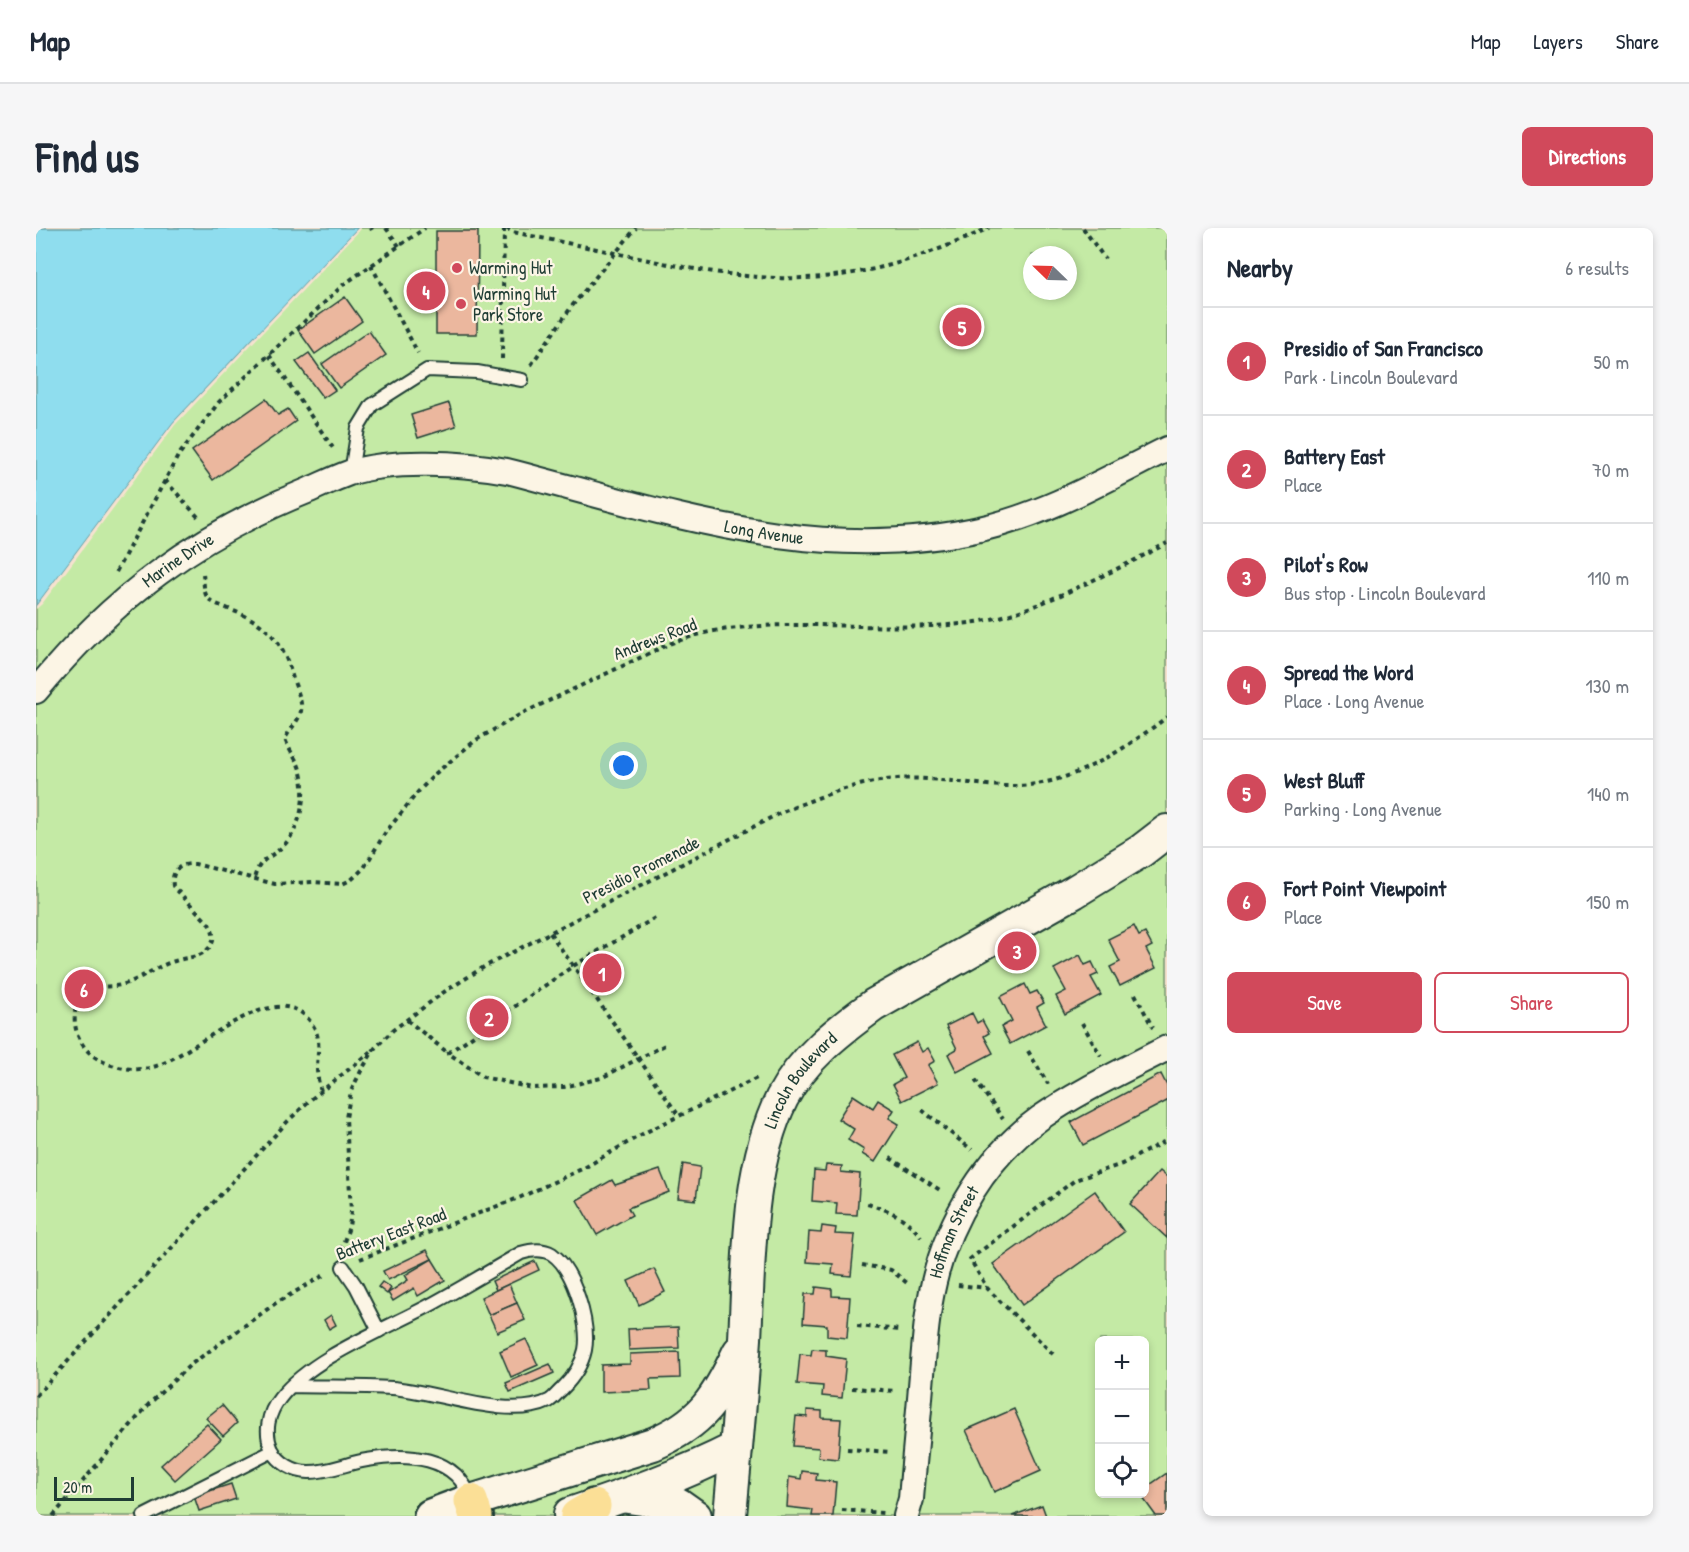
<!DOCTYPE html>
<html lang="en">
<head>
<meta charset="utf-8">
<style>
	:root { --surface:#fff; --page:#f6f6f7; --text:#1f2937; --muted:#747a83; --line:#e0e1e3; --accent:#d1495b }
	body { margin:0; font-family:"Patrick Hand",sans-serif; background:var(--page); color:var(--text) }
	.controls { position:absolute; right:18px; bottom:18px; display:grid; overflow:hidden; border-radius:9px; box-shadow:0 3px 9px #0003 }
	.controls button { width:54px; height:54px; display:grid; place-items:center; padding:0; border:0; border-bottom:2px solid var(--line); background:var(--surface); color:var(--text); font:30px sans-serif }
	.compass { position:absolute; left:987px; top:18px; width:54px; height:54px; border-radius:50%; background:var(--surface); box-shadow:0 3px 9px #0003; rotate:293deg }
	.scale { position:absolute; left:18px; bottom:15px; width:80px; box-sizing:border-box; padding-left:6px; border:3px solid #1f3d34; border-top:0; font-size:16px; line-height:21px; white-space:nowrap; color:#1f3d34; -webkit-text-stroke:4px #fcf5e5; paint-order:stroke }
	.you { position:absolute; left:588px; top:538px; width:21px; height:21px; margin:-15px; border:4px solid #fff; border-radius:50%; background:#1a73e8; box-shadow:0 0 0 9px #1a73e833 }
	.badge { display:grid; place-items:center; width:39px; height:39px; border-radius:50%; background:var(--accent); color:#fff; font-size:20px; font-weight:700 }
	.pin { position:absolute; translate:-50% -50%; border:3px solid #fff; box-shadow:0 2px 6px #0006 }
	.list { margin:0; padding:0; list-style:none }
	h2 { display:flex; justify-content:space-between; align-items:center; height:78px; margin:0; padding:0 24px; font-size:26px }
	h2 small { font-size:20px; font-weight:400; color:var(--muted) }
	.list li { display:grid; grid-template-columns:39px 1fr auto; gap:18px; align-items:center; box-sizing:border-box; height:108px; padding:0 24px; border-top:2px solid var(--line) }
	.list b { display:block; font-size:22px; white-space:nowrap }
	.list p { margin:0; font-size:20px; white-space:nowrap; color:var(--muted) }
	.list em { font-size:20px; font-style:normal; color:var(--muted) }
	.actions { display:flex; gap:12px; padding:18px 24px }
	.actions a { flex:1; padding:14px 0; border:2px solid var(--accent); border-radius:9px; text-align:center; font-size:21px; color:var(--accent) }
	.actions .main { background:var(--accent); color:#fff }
	.icon { flex:none; width:33px; height:33px; fill:none; stroke:currentColor; stroke-width:2; stroke-linecap:round; stroke-linejoin:round }
	.map { position:relative; flex:none; width:1131px; height:1288px; overflow:hidden; border-radius:9px }
	header { display:flex; align-items:center; gap:36px; box-sizing:border-box; height:84px; padding:0 30px; background:var(--surface); border-bottom:2px solid var(--line) }
	header strong { font-size:28px }
	nav { display:flex; gap:33px; margin-inline-start:auto; font-size:21px }
	.intro { display:flex; align-items:center; justify-content:space-between; box-sizing:border-box; height:144px; padding:0 36px }
	h1 { margin:0; font-size:42px }
	.button { padding:15px 27px; border-radius:9px; background:var(--accent); color:#fff; font-size:21px; font-weight:700 }
	main { display:flex; gap:36px; padding:0 36px }
	aside { flex:1; background:var(--surface); border-radius:9px; box-shadow:0 3px 9px #0003 }
	.map>svg:first-child { display:block }
	.green { fill:#c4eaa5; stroke:#72946c; stroke-width:1.5; fill-rule:evenodd }
	.water { fill:#8fddee; stroke:#629da4; stroke-width:1.5 }
	.pier { fill:#f7e2d0 }
	.building { fill:#ebb79e; stroke:#1f3d34; stroke-width:1.5 }
	.lines { fill:none; stroke-linecap:round; stroke-linejoin:round }
	.service-casing { stroke:#1f3d34; stroke-width:16 }
	.minor-casing { stroke:#1f3d34; stroke-width:28 }
	.tertiary-casing { stroke:#1f3d34; stroke-width:36 }
	.secondary-casing { stroke:#1f3d34; stroke-width:38 }
	.motorway-casing { stroke:#1f3d34; stroke-width:38 }
	.path { stroke:#1f3d34; stroke-width:4; stroke-dasharray:4.5 4.5; stroke-linecap:butt }
	.service { stroke:#fcf5e5; stroke-width:12 }
	.minor { stroke:#fcf5e5; stroke-width:24 }
	.tertiary { stroke:#fcf5e5; stroke-width:32 }
	.secondary { stroke:#fcf5e5; stroke-width:33 }
	.motorway { stroke:#fbdf96; stroke-width:33 }
	.poi-dot { fill:#d1495b; stroke:#fcf5e5; stroke-width:2 }
	.labels { text-anchor:middle; stroke-width:4.5; stroke-linejoin:round; paint-order:stroke }
	.poi-label { font-size:18px; fill:#1f3d34; stroke:#fcf5e5; text-anchor:start }
	.street-label { font-size:18px; fill:#1f3d34; stroke:#fcf5e5 }
</style>
</head>
<body>
<header>
<strong>Map</strong>
<nav><a>Map</a><a>Layers</a><a>Share</a></nav>
</header>
<div class="intro"><h1>Find us</h1><a class="button">Directions</a></div>
<main>
<div class="map">
<svg width="1131" height="1288" viewBox="0 0 1131 1288">
	<rect width="100%" height="100%" fill="#f7e2d0"/>
	<filter id="ink" filterUnits="userSpaceOnUse"><feTurbulence type="fractalNoise" baseFrequency=".0167" numOctaves="2"/><feDisplacementMap in="SourceGraphic" scale="12" xChannelSelector="R" yChannelSelector="G"/><feConvolveMatrix kernelMatrix="1 2 1 2 8 2 1 2 1" color-interpolation-filters="sRGB"/></filter>
	<g filter="url(#ink)">
		<!-- green -->
		<path class="green" d="M 322,0 L 1131,0 L 1131,1288 L 0,1288 L 0,378 L 137,195 ZM 996,27 L 1032,27 L 1032,63 L 996,63 ZM 1064,1112 L 1108,1112 L 1108,1266 L 1064,1266 Z"/>
		<!-- water -->
		<path class="water" d="M 0,0 L 322,0 L 137,195 L 0,378 Z"/>
		<!-- pier -->
		<path class="pier" d="M 322,0 L 325,0 L 324,2 L 139,197 L 6,376 L 0,381 L 0,378 L 137,195 Z"/>
		<!-- building -->
		<g class="building">
			<path d="M 400,3 L 442,3 L 441,106 L 400,106 Z"/>
			<path d="M 309,69 L 326,93 L 279,126 L 262,102 Z"/>
			<path d="M 333,103 L 350,127 L 303,160 L 286,136 Z"/>
			<path d="M 273,125 L 299,162 L 287,170 L 260,134 Z"/>
			<path d="M 230,171 L 242,187 L 252,181 L 260,193 L 177,252 L 156,223 Z"/>
			<path d="M 413,175 L 420,198 L 382,210 L 375,187 Z"/>
			<path d="M 1098,698 L 1103,708 L 1109,705 L 1116,718 L 1110,721 L 1120,740 L 1084,758 L 1074,739 L 1084,734 L 1072,711 Z"/>
			<path d="M 1044,727 L 1049,737 L 1056,734 L 1062,746 L 1055,749 L 1065,767 L 1029,786 L 1020,768 L 1030,763 L 1018,741 Z"/>
			<path d="M 989,756 L 994,766 L 1001,763 L 1008,775 L 1001,779 L 1010,797 L 974,816 L 965,799 L 976,793 L 964,769 Z"/>
			<path d="M 936,785 L 941,795 L 946,792 L 953,805 L 948,808 L 957,825 L 921,844 L 912,826 L 921,821 L 910,798 Z"/>
			<path d="M 881,814 L 886,824 L 892,820 L 899,833 L 892,837 L 902,855 L 866,873 L 857,856 L 868,850 L 856,827 Z"/>
			<path d="M 1125,846 L 1131,858 L 1131,873 L 1047,917 L 1035,894 Z"/>
			<path d="M 817,867 L 837,880 L 842,872 L 858,882 L 853,890 L 863,896 L 839,934 L 826,926 L 828,922 L 812,912 L 818,901 L 802,891 Z"/>
			<path d="M 647,936 L 664,939 L 660,972 L 642,970 Z"/>
			<path d="M 790,937 L 806,938 L 805,944 L 824,946 L 821,987 L 800,986 L 801,975 L 776,973 L 778,942 L 789,943 Z"/>
			<path d="M 624,942 L 633,964 L 592,980 L 596,987 L 561,1007 L 541,972 L 576,952 L 579,957 Z"/>
			<path d="M 1124,943 L 1131,949 L 1131,1010 L 1094,976 Z"/>
			<path d="M 1059,963 L 1088,1004 L 986,1077 L 957,1036 Z"/>
			<path d="M 786,998 L 800,1000 L 799,1006 L 819,1007 L 815,1048 L 796,1046 L 797,1036 L 771,1034 L 773,1004 L 785,1005 Z"/>
			<path d="M 391,1022 L 396,1031 L 352,1052 L 347,1043 Z"/>
			<path d="M 396,1031 L 409,1052 L 382,1068 L 378,1060 L 357,1073 L 352,1065 L 372,1052 L 369,1047 Z"/>
			<path d="M 499,1033 L 503,1042 L 460,1062 L 456,1053 Z"/>
			<path d="M 618,1041 L 629,1064 L 603,1077 L 592,1053 Z"/>
			<path d="M 346,1054 L 355,1060 L 351,1066 L 342,1059 Z"/>
			<path d="M 473,1056 L 481,1075 L 453,1087 L 445,1069 Z"/>
			<path d="M 780,1059 L 796,1061 L 796,1068 L 814,1069 L 811,1110 L 791,1108 L 791,1097 L 767,1095 L 769,1066 L 779,1066 Z"/>
			<path d="M 481,1075 L 489,1092 L 461,1104 L 453,1087 Z"/>
			<path d="M 295,1087 L 300,1097 L 293,1101 L 288,1092 Z"/>
			<path d="M 642,1099 L 643,1120 L 593,1122 L 592,1101 Z"/>
			<path d="M 490,1111 L 502,1137 L 475,1149 L 464,1123 Z"/>
			<path d="M 776,1121 L 790,1122 L 790,1128 L 810,1131 L 806,1170 L 786,1168 L 787,1158 L 761,1156 L 764,1126 L 775,1127 Z"/>
			<path d="M 643,1124 L 644,1150 L 614,1151 L 615,1162 L 565,1164 L 565,1137 L 594,1136 L 594,1126 Z"/>
			<path d="M 514,1136 L 518,1145 L 474,1164 L 470,1155 Z"/>
			<path d="M 186,1177 L 201,1195 L 187,1208 L 170,1190 Z"/>
			<path d="M 978,1181 L 1005,1243 L 958,1264 L 930,1202 Z"/>
			<path d="M 771,1182 L 786,1183 L 786,1190 L 805,1191 L 802,1231 L 782,1229 L 783,1220 L 757,1218 L 760,1188 L 771,1189 Z"/>
			<path d="M 171,1196 L 185,1211 L 139,1252 L 125,1237 Z"/>
			<path d="M 766,1243 L 781,1245 L 780,1252 L 800,1254 L 797,1288 L 776,1288 L 777,1282 L 751,1279 L 753,1249 L 765,1251 Z"/>
			<path d="M 1131,1245 L 1131,1288 L 1120,1288 L 1104,1266 L 1108,1266 L 1108,1261 Z"/>
			<path d="M 195,1256 L 200,1271 L 163,1283 L 158,1268 Z"/>
			<path d="M 1006,1277 L 1010,1288 L 976,1288 Z"/>
		</g>
		<g class="lines">
			<defs>
				<g id="service">
					<path d="M 315,245 L 322,200 L 336,177 L 391,142 L 441,144 L 486,152"/>
					<path d="M 307,1039 L 320,1058 L 343,1103"/>
					<path d="M 256,1158 C 289,1159 323,1158 356,1160 C 401,1163 472,1193 513,1173 C 518,1170 522,1164 526,1161 C 537,1150 546,1136 549,1122 C 554,1096 538,1041 516,1026 C 506,1020 495,1022 485,1025 C 456,1042 427,1059 398,1075 C 351,1101 277,1128 244,1170 C 232,1185 228,1204 236,1222 C 243,1235 258,1244 273,1244 C 293,1244 312,1235 331,1232 C 370,1225 421,1227 435,1272"/>
					<path d="M 108,1288 L 237,1223"/>
				</g>
				<g id="minor">
					<path id="s1" d="M 0,463 C 75,371 161,307 271,263 C 285,257 299,250 313,245 C 356,231 427,235 471,243 C 631,284 782,339 948,300 C 1013,285 1072,250 1131,221"/>
					<path id="s2" d="M 870,1288 L 875,1271 C 878,1233 882,1195 885,1158 C 888,1123 890,1088 898,1054 C 913,991 950,929 1004,890 C 1043,863 1089,842 1131,820"/>
				</g>
				<g id="tertiary">
					<path d="M 592,1269 L 642,1276 L 659,1288"/>
					<path d="M 435,1273 L 617,1216 C 666,1195 681,1171 703,1124"/>
					<path d="M 534,1286 C 591,1267 647,1247 700,1220"/>
					<path id="s3" d="M 694,1288 C 699,1229 705,1170 709,1111 C 713,1035 711,940 746,870 C 767,830 802,803 838,777 L 1038,664 L 1105,623 L 1131,603"/>
				</g>
				<path id="secondary" d="M 395,1288 L 435,1273"/>
				<g id="motorway">
					<path d="M 435,1273 L 440,1288"/>
					<path d="M 541,1288 L 558,1278"/>
				</g>
			</defs>
			<!-- service casing -->
			<use href="#service" class="service-casing"/>
			<!-- minor casing -->
			<use href="#minor" class="minor-casing"/>
			<!-- tertiary casing -->
			<use href="#tertiary" class="tertiary-casing"/>
			<!-- secondary casing -->
			<use href="#secondary" class="secondary-casing"/>
			<!-- motorway casing -->
			<use href="#motorway" class="motorway-casing"/>
			<!-- path -->
			<g class="path">
				<path d="M 335,0 L 336,2"/>
				<path d="M 350,0 L 363,18"/>
				<path d="M 470,0 L 477,4 C 509,11 542,17 575,24 C 658,42 743,61 828,43 C 871,35 913,18 953,0"/>
				<path d="M 1047,0 L 1069,31"/>
				<path d="M 335,37 L 382,125"/>
				<path d="M 233,127 L 299,223"/>
				<path d="M 466,131 L 468,0"/>
				<path d="M 495,137 L 536,78 L 600,0"/>
				<path d="M 129,252 L 162,289"/>
				<path d="M 80,344 L 142,228 L 183,174 L 307,57 L 389,0"/>
				<path d="M 167,346 C 168,353 167,362 171,369 C 176,376 187,378 195,382 C 233,396 247,414 257,451 C 260,460 267,474 265,483 C 263,493 253,502 249,511 C 252,520 258,528 262,536 C 273,561 266,602 245,620 C 231,632 223,631 218,651"/>
				<path d="M 619,690 L 537,738 L 412,825 L 447,849 L 496,860 L 528,859 L 565,850 L 629,817"/>
				<path d="M 514,705 L 643,888"/>
				<path d="M 1099,766 L 1117,800"/>
				<path d="M 371,792 L 412,825"/>
				<path d="M 1046,795 L 1065,828"/>
				<path d="M 992,823 L 1012,856"/>
				<path d="M 939,852 L 967,891"/>
				<path d="M 285,863 C 283,856 281,848 281,841 C 281,827 285,814 279,801 C 247,738 158,828 117,839 C 103,843 86,841 73,836 C 59,831 49,823 43,810 C 35,793 37,766 58,760 C 67,758 76,759 85,757 C 104,752 120,738 139,733 C 150,729 164,730 172,721 C 180,713 178,705 173,696 L 137,658 C 135,643 143,635 159,636 L 239,656 L 277,654 L 306,656 L 315,652 L 328,640 L 349,605 L 382,564 L 400,545 L 440,512 L 485,486 L 633,416 C 650,410 668,404 686,402 C 765,390 845,404 924,396 C 969,392 1008,375 1049,356 C 1077,343 1104,330 1131,315"/>
				<path d="M 886,882 L 936,922"/>
				<path d="M 854,930 L 907,964"/>
				<path d="M 831,976 C 854,982 871,990 885,1009"/>
				<path d="M 305,1022 L 313,999 L 315,984 L 310,890 L 315,863 L 325,843 L 339,820 L 357,802 L 408,764 L 448,739 L 742,586 C 791,565 838,547 892,551 C 931,553 967,563 1006,555 C 1052,546 1094,517 1131,489"/>
				<path d="M 324,1031 L 485,969 L 548,940 L 608,905 L 723,849"/>
				<path d="M 826,1037 L 855,1042 L 871,1055"/>
				<path d="M 922,1057 L 951,1060"/>
				<path d="M 821,1098 L 865,1102"/>
				<path d="M 1017,1126 L 951,1060 L 934,1031 L 1039,952 L 1086,936 L 1131,912"/>
				<path d="M 816,1160 L 860,1163"/>
				<path d="M 0,1168 L 252,893 L 274,872 L 336,823"/>
				<path d="M 811,1221 L 855,1224"/>
				<path d="M 806,1282 L 847,1285"/>
				<path d="M 17,1288 L 113,1176 L 154,1137 L 240,1075 L 290,1046"/>
			</g>
			<!-- service -->
			<use href="#service" class="service"/>
			<!-- minor -->
			<use href="#minor" class="minor"/>
			<!-- tertiary -->
			<use href="#tertiary" class="tertiary"/>
			<!-- secondary -->
			<use href="#secondary" class="secondary"/>
			<!-- motorway -->
			<use href="#motorway" class="motorway"/>
		</g>
	</g>
	<!-- markers -->
	<g class="poi-dot">
		<circle cx="421" cy="40" r="6"/>
		<circle cx="425" cy="76" r="6"/>
	</g>
	<g class="labels">
		<!-- poi labels -->
		<g class="poi-label">
			<text x="433" y="46">Warming Hut</text>
			<text x="437" y="72">Warming Hut<tspan x="437" dy="21">Park Store</tspan></text>
		</g>
		<!-- street labels -->
		<g class="street-label">
			<text dy="6" stroke="none"><textPath href="#s1" startOffset="810">Long Avenue</textPath></text>
			<text dy="6" stroke="none"><textPath href="#s1" startOffset="194">Marine Drive</textPath></text>
			<text transform="translate(619 411) rotate(-21)" y="6">Andrews Road</text>
			<text transform="translate(605 642) rotate(-27)" y="6">Presidio Promenade</text>
			<text dy="6" stroke="none"><textPath href="#s3" startOffset="448">Lincoln Boulevard</textPath></text>
			<text dy="6" stroke="none"><textPath href="#s2" startOffset="290">Hoffman Street</textPath></text>
			<text transform="translate(355 1006) rotate(-21)" y="6">Battery East Road</text>
		</g>
	</g>
</svg>
<div class="controls">
<button>+</button>
<button>−</button>
<button><svg class="icon" aria-label="locate" viewBox="0 0 24 24"><circle cx="12" cy="12" r="6"/><path d="M12 2v4M12 18v4M2 12h4M18 12h4"/></svg></button>
</div>
<svg class="compass" viewBox="-18 -18 36 36"><path d="M0-13l5 13h-10z" fill="#e53935"/><path d="M0 13l5-13h-10z" fill="#747a83"/></svg>
<div class="scale">20 m</div>
<div class="you"></div>
<div class="pin badge" style="left:566px;top:745px">1</div>
<div class="pin badge" style="left:453px;top:790px">2</div>
<div class="pin badge" style="left:981px;top:723px">3</div>
<div class="pin badge" style="left:390px;top:63px">4</div>
<div class="pin badge" style="left:926px;top:99px">5</div>
<div class="pin badge" style="left:48px;top:761px">6</div>
</div>
<aside>
<h2>Nearby<small>6 results</small></h2>
<ul class="list">
<li><span class="badge">1</span><div><b>Presidio of San Francisco</b><p>Park · Lincoln Boulevard</p></div><em>50 m</em></li>
<li><span class="badge">2</span><div><b>Battery East</b><p>Place</p></div><em>70 m</em></li>
<li><span class="badge">3</span><div><b>Pilot's Row</b><p>Bus stop · Lincoln Boulevard</p></div><em>110 m</em></li>
<li><span class="badge">4</span><div><b>Spread the Word</b><p>Place · Long Avenue</p></div><em>130 m</em></li>
<li><span class="badge">5</span><div><b>West Bluff</b><p>Parking · Long Avenue</p></div><em>140 m</em></li>
<li><span class="badge">6</span><div><b>Fort Point Viewpoint</b><p>Place</p></div><em>150 m</em></li>
</ul>
<div class="actions"><a class="main">Save</a><a>Share</a></div>
</aside>
</main>
</body>
</html>
